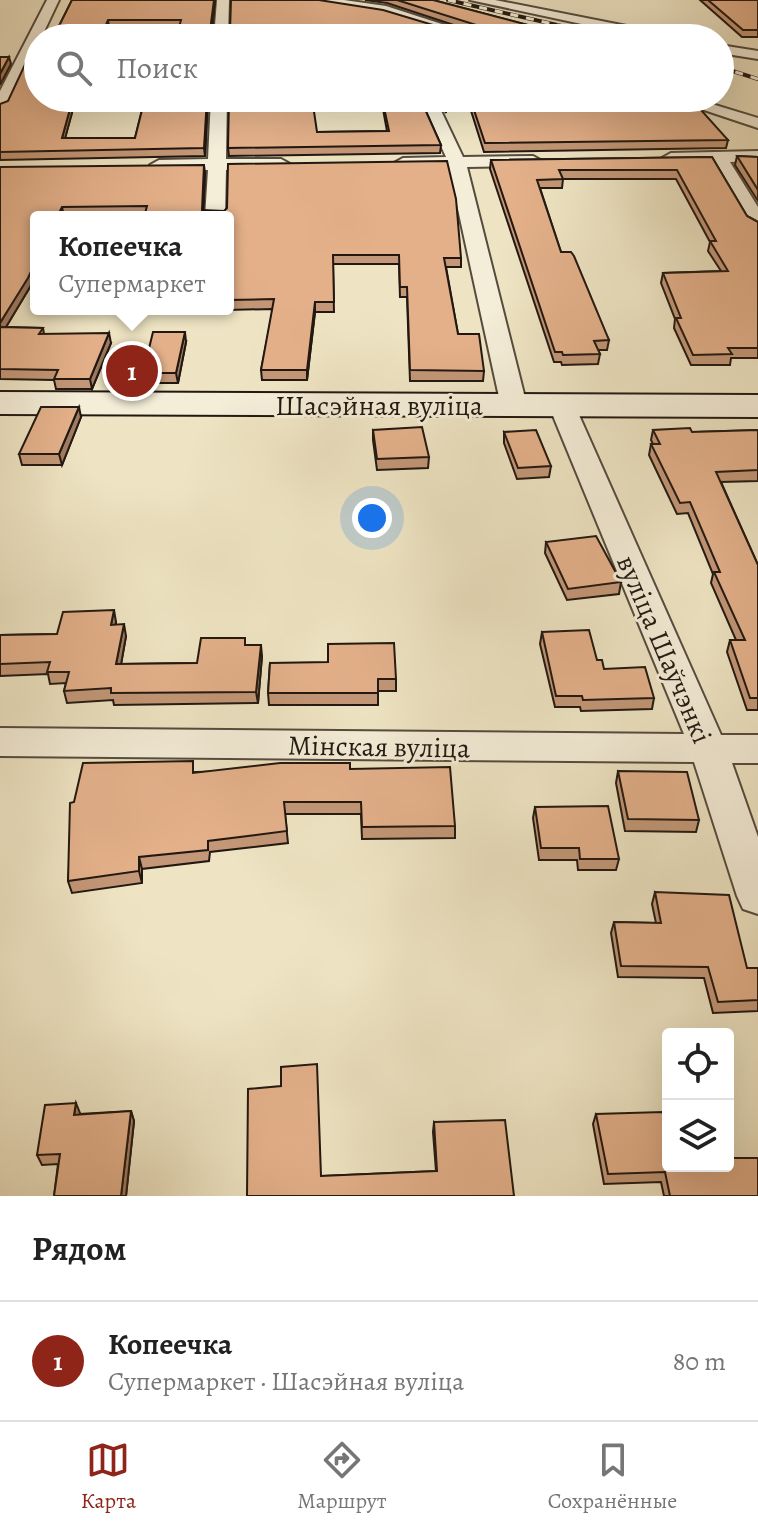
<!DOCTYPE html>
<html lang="ru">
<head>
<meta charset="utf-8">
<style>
	:root { --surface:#fff; --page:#f6f6f6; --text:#222; --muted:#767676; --line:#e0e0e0; --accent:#8f2418 }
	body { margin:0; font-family:Alegreya,serif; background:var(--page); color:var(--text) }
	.controls { position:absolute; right:24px; bottom:24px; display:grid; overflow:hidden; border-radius:8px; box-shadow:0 8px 32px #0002 }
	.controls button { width:72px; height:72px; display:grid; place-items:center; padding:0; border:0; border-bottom:2px solid var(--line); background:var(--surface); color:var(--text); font:40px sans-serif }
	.you { position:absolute; left:372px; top:518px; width:28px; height:28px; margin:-20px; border:6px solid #fff; border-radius:50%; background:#1a73e8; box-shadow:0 0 0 12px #1a73e833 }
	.badge { display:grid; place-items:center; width:52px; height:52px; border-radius:50%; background:var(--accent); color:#fff; font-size:26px; font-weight:700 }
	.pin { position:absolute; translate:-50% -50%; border:4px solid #fff; box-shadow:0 2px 8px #0006 }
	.popup { position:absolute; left:30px; top:211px; width:204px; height:104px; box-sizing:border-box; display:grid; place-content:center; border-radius:8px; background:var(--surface); filter:drop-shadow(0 2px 6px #0005); font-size:26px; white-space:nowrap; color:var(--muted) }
	.popup b { font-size:30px; color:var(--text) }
	.popup::after { content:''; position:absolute; left:50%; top:100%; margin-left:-16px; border:16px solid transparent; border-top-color:var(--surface) }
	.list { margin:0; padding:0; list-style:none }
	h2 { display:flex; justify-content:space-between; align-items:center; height:104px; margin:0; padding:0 32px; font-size:34px }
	h2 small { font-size:26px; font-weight:400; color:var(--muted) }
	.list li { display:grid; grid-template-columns:52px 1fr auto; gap:24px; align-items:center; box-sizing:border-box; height:120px; padding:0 32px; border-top:2px solid var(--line) }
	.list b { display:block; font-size:30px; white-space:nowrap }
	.list p { margin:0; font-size:26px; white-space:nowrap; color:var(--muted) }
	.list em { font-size:26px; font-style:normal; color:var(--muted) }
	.icon { flex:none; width:44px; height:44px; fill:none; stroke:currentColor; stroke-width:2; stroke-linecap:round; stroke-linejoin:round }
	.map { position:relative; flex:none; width:758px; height:1196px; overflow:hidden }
	.search { position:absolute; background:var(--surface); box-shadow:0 8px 32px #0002; left:24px; right:24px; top:24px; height:88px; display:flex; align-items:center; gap:20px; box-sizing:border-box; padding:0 28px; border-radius:44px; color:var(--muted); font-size:30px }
	.sheet { height:224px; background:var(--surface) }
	nav { display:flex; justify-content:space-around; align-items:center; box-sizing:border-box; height:112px; border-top:2px solid var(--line); background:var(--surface); font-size:22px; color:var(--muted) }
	nav a { display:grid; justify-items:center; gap:4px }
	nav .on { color:var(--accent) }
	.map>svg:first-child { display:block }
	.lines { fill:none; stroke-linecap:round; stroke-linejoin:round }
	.minor-casing { stroke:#554b3e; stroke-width:4 }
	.secondary-casing { stroke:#221811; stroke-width:4 }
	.minor { fill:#f4edd8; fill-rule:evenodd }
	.secondary { fill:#f4edd8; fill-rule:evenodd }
	.rail-casing { stroke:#221811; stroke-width:4 }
	.rail { stroke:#f4edd8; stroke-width:3; stroke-dasharray:8; stroke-linecap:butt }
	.wall { fill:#c39777; stroke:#221811; stroke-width:2 }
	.shaded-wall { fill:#9f7b61; stroke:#221811; stroke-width:2 }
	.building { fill:#e3b08a; stroke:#221811; stroke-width:2 }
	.labels { text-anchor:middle; stroke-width:6; stroke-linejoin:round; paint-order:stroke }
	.street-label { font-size:28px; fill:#221811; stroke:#f4edd8 }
</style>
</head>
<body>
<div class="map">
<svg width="758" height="1196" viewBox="0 0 758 1196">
	<rect width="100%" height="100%" fill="#eee4c3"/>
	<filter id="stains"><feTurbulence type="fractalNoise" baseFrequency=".0025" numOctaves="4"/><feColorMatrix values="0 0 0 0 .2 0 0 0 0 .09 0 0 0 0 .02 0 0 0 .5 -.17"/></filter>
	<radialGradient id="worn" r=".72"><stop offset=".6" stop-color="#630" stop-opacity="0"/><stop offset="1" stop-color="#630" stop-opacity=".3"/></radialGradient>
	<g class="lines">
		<defs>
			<g id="minor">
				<path d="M 47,0 L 59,0 L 41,38 L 38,38 L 8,106 L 0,111 L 0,91 Z"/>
				<path d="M 217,0 L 229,0 L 228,38 L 214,38 Z"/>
				<path d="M 314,0 L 344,0 L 386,6 L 485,38 L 464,38 L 384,14 L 320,4 Z"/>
				<path d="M 470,0 L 495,0 L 667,34 L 674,38 L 647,38 Z"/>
				<path d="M 720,45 L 758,51 L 758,59 L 720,53 Z"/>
				<path d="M 211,98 L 227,98 L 226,159 L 281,159 L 290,164 L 281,169 L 226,170 L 225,217 L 205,217 L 208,170 L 159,170 L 150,165 L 159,160 L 208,159 Z"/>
				<path d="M 419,98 L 435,98 L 463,157 L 533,156 L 542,161 L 533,166 L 467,167 L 527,406 L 523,411 L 505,411 L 501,406 L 449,168 L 403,168 L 394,163 L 403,158 L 446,157 Z"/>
				<path d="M 668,98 L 692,98 L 758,118 L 758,128 Z"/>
				<path d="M 758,151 L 758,161 L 730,162 L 758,207 L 758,229 L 748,223 L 712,162 L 671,163 L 662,158 L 671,153 Z"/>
				<path d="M 562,398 L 571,401 L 575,406 L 721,735 L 758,735 L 758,763 L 732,763 L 758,837 L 758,914 L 743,909 L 737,896 L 694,762 L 0,756 L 0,728 L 684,734 L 549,406 L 553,401 Z"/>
			</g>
			<path id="secondary" d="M 0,392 L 758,395 L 758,417 L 0,414 Z"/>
		</defs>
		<!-- minor casing -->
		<use href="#minor" class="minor-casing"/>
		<!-- secondary casing -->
		<use href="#secondary" class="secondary-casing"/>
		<!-- minor -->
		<use href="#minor" class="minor"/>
		<!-- secondary -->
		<use href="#secondary" class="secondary"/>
		<defs>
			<g id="rail">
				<path d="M 448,0 L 614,38"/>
				<path d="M 720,67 L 758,79"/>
			</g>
		</defs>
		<!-- rail casing -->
		<use href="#rail" class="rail-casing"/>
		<!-- rail -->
		<use href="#rail" class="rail"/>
	</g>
	<!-- wall -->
	<g class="wall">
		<path d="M 72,0 L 215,0 L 212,32 L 213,34 L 463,34 L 478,33 L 387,3 L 365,0 L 433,0 L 577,38 L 176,38 L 179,27 L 109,27 L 104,38 L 53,38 Z"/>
		<path d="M 700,0 L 758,0 L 758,37 L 742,37 Z"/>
		<path d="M 38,98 L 76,98 L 65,138 L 135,138 L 145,98 L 208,98 L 205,156 L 0,160 L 0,104 Z"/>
		<path d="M 381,98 L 420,98 L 441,145 L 440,153 L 229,156 L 228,148 L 317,132 L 387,131 Z"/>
		<path d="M 437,98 L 445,98 L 446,113 Z"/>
		<path d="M 467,98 L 684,98 L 728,140 L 726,148 L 484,152 Z"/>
		<path d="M 737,156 L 758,157 L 758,201 L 735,165 Z"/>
		<path d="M 712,157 L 747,216 L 758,222 L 758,358 L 731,358 L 730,365 L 691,365 L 674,328 L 675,319 L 661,283 L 663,273 L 721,271 L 708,251 L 710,242 L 676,179 L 563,179 L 562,188 L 540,188 L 561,252 L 609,340 L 607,350 L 598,350 L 600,354 L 598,364 L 562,365 L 561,362 L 554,362 L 490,169 L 491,160 Z"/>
		<path d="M 0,167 L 205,173 L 203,210 L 461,258 L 461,267 L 446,267 L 458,334 L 484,371 L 483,381 L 410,381 L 407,297 L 400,297 L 399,264 L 333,264 L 334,312 L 315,312 L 307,380 L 262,380 L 261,370 L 273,309 L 227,310 L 228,309 L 228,217 L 144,215 L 36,217 L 36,275 L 30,287 L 6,327 L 43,328 L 44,334 L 111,343 L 92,389 L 56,389 L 54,380 L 0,379 Z"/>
		<path d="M 186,342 L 178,383 L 145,383 L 143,373 Z"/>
		<path d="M 81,417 L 62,465 L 22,465 L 19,454 Z"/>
		<path d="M 373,430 L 429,457 L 428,468 L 377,470 L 373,440 Z"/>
		<path d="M 653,430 L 692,432 L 758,430 L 758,481 L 721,482 L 758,565 L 758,710 L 747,710 L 727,652 L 730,640 L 736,640 L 711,583 L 713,574 L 688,513 L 677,514 L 649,455 L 651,444 L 653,444 L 651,440 Z"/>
		<path d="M 504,432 L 551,466 L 549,477 L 517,479 L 504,443 Z"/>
		<path d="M 546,542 L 621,582 L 619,594 L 567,600 L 545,553 Z"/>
		<path d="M 116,622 L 116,625 L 126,636 L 121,664 L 197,663 L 246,645 L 262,656 L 258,703 L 114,705 L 113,700 L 67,703 L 64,691 L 66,683 L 50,684 L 48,674 L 0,676 L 0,635 L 57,634 Z"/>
		<path d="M 542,632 L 597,660 L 604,669 L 654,698 L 652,709 L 581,711 L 580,707 L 555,707 L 540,644 Z"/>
		<path d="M 270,663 L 396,679 L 396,691 L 378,691 L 378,705 L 269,705 L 268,693 Z"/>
		<path d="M 350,769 L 455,826 L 455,838 L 362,839 L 361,814 L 285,814 L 288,843 L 210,852 L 209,861 L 142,869 L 142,883 L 72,893 L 68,881 L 74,802 L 195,772 Z"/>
		<path d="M 618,771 L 699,820 L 696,832 L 625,831 L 616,783 Z"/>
		<path d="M 535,807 L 619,859 L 616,870 L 578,870 L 577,860 L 539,860 L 533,818 Z"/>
		<path d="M 655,892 L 747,968 L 758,968 L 758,1011 L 713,1013 L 704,978 L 618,977 L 611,933 L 614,922 L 656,923 L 652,904 Z"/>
		<path d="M 131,1111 L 134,1121 L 126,1196 L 54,1196 L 58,1164 L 42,1165 L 37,1155 L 80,1113 L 79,1114 Z"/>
		<path d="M 596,1114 L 668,1166 L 758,1196 L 664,1196 L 661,1182 L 604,1184 L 593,1124 Z"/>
		<path d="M 434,1122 L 514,1196 L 322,1176 L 436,1171 L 433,1132 Z"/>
	</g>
	<!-- shaded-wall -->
	<g class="shaded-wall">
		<path d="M 214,0 L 215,0 L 211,38 L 210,31 Z"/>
		<path d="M 108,20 L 109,27 L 104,38 L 101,38 L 101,36 Z"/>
		<path d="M 9,57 L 11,64 L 0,85 L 0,74 Z"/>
		<path d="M 73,98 L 76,98 L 63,146 L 62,138 Z"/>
		<path d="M 207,98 L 208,98 L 205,156 L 204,148 Z"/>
		<path d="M 204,165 L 205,173 L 203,217 L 202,210 Z"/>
		<path d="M 62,207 L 64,217 L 57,217 Z"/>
		<path d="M 36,261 L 36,275 L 30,287 L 0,337 L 0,323 Z"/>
		<path d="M 315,302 L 315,312 L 307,380 L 307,370 Z"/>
		<path d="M 185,332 L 186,342 L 178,383 L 176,373 Z"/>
		<path d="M 109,333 L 111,343 L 92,389 L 90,379 Z"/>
		<path d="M 79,407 L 81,417 L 62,465 L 59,454 Z"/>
		<path d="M 114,610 L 116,622 L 113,636 L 111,625 Z"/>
		<path d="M 124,624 L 126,636 L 119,676 L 116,664 Z"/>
		<path d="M 261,645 L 262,656 L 258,703 L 256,692 Z"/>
		<path d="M 139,857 L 142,869 L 142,883 L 139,871 Z"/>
		<path d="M 76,1103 L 80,1113 L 78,1125 L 74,1115 Z"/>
		<path d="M 131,1111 L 134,1121 L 126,1196 L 121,1196 Z"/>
	</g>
	<!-- building -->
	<g class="building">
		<path d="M 72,0 L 214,0 L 210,31 L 213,34 L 227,34 L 230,31 L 231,0 L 319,0 L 383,10 L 463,34 L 488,32 L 486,28 L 397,0 L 433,0 L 577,38 L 176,38 L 181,20 L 108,20 L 101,36 L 90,36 L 90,38 L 53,38 Z"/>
		<path d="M 708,0 L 758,0 L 758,30 L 743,30 Z"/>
		<path d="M 29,56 L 38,56 L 38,98 L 73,98 L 62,138 L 135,138 L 145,98 L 207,98 L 204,148 L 0,152 L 0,104 L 8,101 Z"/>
		<path d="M 0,57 L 9,57 L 0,74 Z"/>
		<path d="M 229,98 L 312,98 L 317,132 L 389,131 L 382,98 L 420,98 L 441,145 L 228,148 Z"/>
		<path d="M 470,98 L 684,98 L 693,101 L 728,140 L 485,143 Z"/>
		<path d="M 737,156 L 758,157 L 758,190 Z"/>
		<path d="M 712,157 L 747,216 L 758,222 L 758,348 L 728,348 L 732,354 L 693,355 L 676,318 L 681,318 L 663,273 L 728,271 L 710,241 L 716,241 L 677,170 L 559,170 L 563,179 L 537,180 L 561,252 L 571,252 L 574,256 L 609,340 L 594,341 L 600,354 L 563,355 L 562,352 L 555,352 L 491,160 Z"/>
		<path d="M 447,161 L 456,199 L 461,258 L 444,258 L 458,334 L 479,334 L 484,371 L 410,370 L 407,287 L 400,287 L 399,255 L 333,255 L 334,302 L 315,302 L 307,370 L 261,370 L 274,299 L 228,300 L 228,217 L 144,217 L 147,206 L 62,207 L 57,217 L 36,217 L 36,261 L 28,278 L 0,323 L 0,167 L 204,165 L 202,210 L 224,211 L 227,208 L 228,164 Z"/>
		<path d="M 0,327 L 43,328 L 39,334 L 109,333 L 90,379 L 54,379 L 58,370 L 0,369 Z"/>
		<path d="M 153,332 L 185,332 L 176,373 L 143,373 Z"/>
		<path d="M 41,407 L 79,407 L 59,454 L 19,454 Z"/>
		<path d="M 422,427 L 429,457 L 377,459 L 373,430 Z"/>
		<path d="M 690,428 L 692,432 L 758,430 L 758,470 L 716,472 L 758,565 L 758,698 L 750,698 L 730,640 L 745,640 L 714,572 L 720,572 L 690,502 L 680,503 L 651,444 L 660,444 L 653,430 Z"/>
		<path d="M 536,430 L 551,466 L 518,468 L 504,432 Z"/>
		<path d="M 596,536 L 621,582 L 568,589 L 546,542 Z"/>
		<path d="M 114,610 L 111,625 L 124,624 L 116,664 L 197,663 L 201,638 L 245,638 L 245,645 L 261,645 L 256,692 L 111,693 L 111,688 L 64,691 L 69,672 L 47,672 L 50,662 L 0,664 L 0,635 L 57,634 L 63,612 Z"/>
		<path d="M 589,630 L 597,660 L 602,660 L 604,669 L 645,667 L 654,698 L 583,700 L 582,696 L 556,696 L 542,632 Z"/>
		<path d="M 394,643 L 396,679 L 378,679 L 378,693 L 268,693 L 270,663 L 328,662 L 328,644 Z"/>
		<path d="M 193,761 L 193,773 L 280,763 L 350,763 L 350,769 L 450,767 L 455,826 L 362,827 L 361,802 L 284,802 L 287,831 L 208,841 L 208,850 L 139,857 L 139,871 L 68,881 L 70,803 L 74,802 L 83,763 Z"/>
		<path d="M 618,771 L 687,772 L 699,820 L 628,819 Z"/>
		<path d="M 608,806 L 619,859 L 580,859 L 579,848 L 541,848 L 535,807 Z"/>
		<path d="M 655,892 L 729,895 L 747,968 L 758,968 L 758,1000 L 718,1002 L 708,967 L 621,966 L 614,922 L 661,923 Z"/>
		<path d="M 317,1064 L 321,1176 L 437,1171 L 434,1122 L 505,1120 L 514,1196 L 247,1196 L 248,1089 L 281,1086 L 281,1067 Z"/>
		<path d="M 76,1103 L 74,1115 L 131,1111 L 121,1196 L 54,1196 L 60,1154 L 37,1155 L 45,1105 Z"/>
		<path d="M 663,1112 L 668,1132 L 668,1166 L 728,1166 L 728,1158 L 758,1158 L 758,1196 L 670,1196 L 665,1172 L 608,1174 L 596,1114 Z"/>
	</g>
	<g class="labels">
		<!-- street labels -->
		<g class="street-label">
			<text x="379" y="415">Шасэйная вуліца</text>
			<text transform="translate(665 649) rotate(67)" y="10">вуліца Шаўчэнкі</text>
			<text transform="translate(379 746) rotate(1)" y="10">Мінская вуліца</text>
		</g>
	</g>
	<rect width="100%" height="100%" filter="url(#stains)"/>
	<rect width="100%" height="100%" fill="url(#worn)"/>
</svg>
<div class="controls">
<button><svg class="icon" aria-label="locate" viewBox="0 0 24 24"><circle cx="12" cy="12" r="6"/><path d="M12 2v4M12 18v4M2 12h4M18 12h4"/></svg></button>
<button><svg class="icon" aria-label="layers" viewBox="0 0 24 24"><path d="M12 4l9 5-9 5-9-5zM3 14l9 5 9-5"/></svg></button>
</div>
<div class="you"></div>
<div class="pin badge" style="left:132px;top:371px">1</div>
<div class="popup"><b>Копеечка</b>Супермаркет</div>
<div class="search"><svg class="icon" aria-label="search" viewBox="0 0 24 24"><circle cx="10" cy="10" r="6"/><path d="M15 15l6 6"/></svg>Поиск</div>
</div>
<section class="sheet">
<h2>Рядом<small></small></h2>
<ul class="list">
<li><span class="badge">1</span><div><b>Копеечка</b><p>Супермаркет · Шасэйная вуліца</p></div><em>80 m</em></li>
</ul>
</section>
<nav>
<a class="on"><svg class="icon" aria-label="map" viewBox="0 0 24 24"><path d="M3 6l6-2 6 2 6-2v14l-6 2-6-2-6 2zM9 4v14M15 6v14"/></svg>Карта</a>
<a><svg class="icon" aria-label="directions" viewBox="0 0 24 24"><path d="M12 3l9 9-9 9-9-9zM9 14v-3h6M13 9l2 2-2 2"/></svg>Маршрут</a>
<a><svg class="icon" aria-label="saved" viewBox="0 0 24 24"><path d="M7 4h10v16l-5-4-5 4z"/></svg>Сохранённые</a>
</nav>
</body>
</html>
